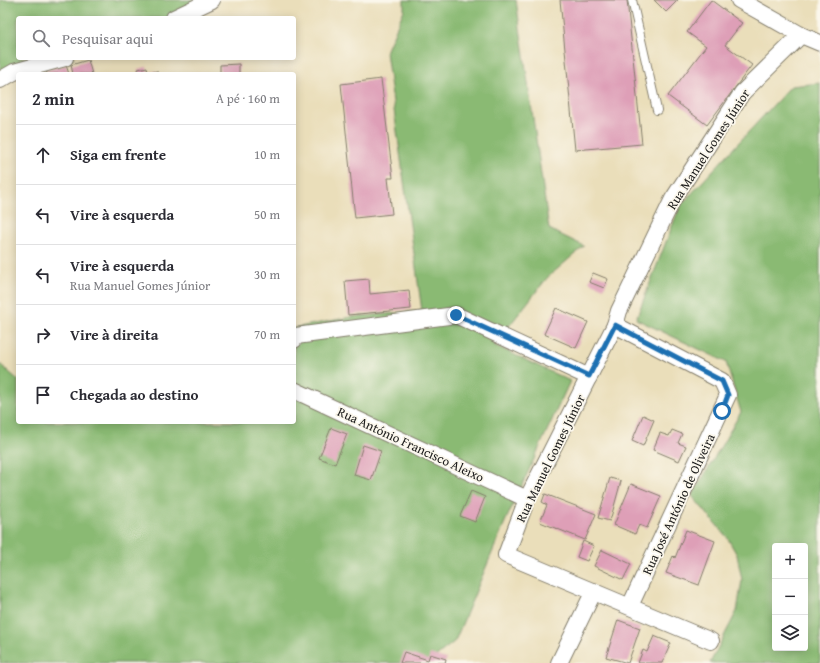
<!DOCTYPE html>
<html lang="pt">
<head>
<meta charset="utf-8">
<style>
	:root { --surface:#fff; --page:#f7f7f7; --text:#2b2b33; --muted:#7c7c81; --line:#e1e1e2 }
	body { margin:0; font-family:"Gentium Book Plus",serif; background:var(--page); color:var(--text) }
	.controls { position:absolute; right:12px; bottom:12px; display:grid; overflow:hidden; border-radius:4px; box-shadow:0 2px 10px #0003 }
	.controls button { width:36px; height:36px; display:grid; place-items:center; padding:0; border:0; border-bottom:1px solid var(--line); background:var(--surface); color:var(--text); font:20px sans-serif }
	.stop { position:absolute; width:12px; height:12px; margin:-9px; border:3px solid #1f6fb2; border-radius:50%; background:#fff }
	.stop.end { background:#1f6fb2; border-color:#fff; box-shadow:0 1px 4px #0008 }
	.list { margin:0; padding:0; list-style:none }
	h2 { display:flex; justify-content:space-between; align-items:center; height:52px; margin:0; padding:0 16px; font-size:17px }
	h2 small { font-size:13px; font-weight:400; color:var(--muted) }
	.list li { display:grid; grid-template-columns:26px 1fr auto; gap:12px; align-items:center; box-sizing:border-box; height:60px; padding:0 16px; border-top:1px solid var(--line) }
	.list b { display:block; font-size:15px; white-space:nowrap }
	.list p { margin:0; font-size:13px; white-space:nowrap; color:var(--muted) }
	.list em { font-size:13px; font-style:normal; color:var(--muted) }
	.icon { flex:none; width:22px; height:22px; fill:none; stroke:currentColor; stroke-width:2; stroke-linecap:round; stroke-linejoin:round }
	.map { position:relative; flex:none; width:820px; height:663px; overflow:hidden }
	.search { position:absolute; background:var(--surface); box-shadow:0 2px 10px #0003; left:16px; top:16px; width:280px; height:44px; display:flex; align-items:center; gap:10px; box-sizing:border-box; padding:0 14px; border-radius:4px; color:var(--muted); font-size:15px }
	.panel { position:absolute; background:var(--surface); box-shadow:0 2px 10px #0003; left:16px; top:72px; width:280px; height:352px; border-radius:4px }
	.map>svg:first-child { display:block }
	.forest { fill:#8aba73; stroke:#536b48; fill-rule:evenodd }
	.building { fill:#de9fb7 }
	.lines { fill:none; stroke-linecap:round; stroke-linejoin:round }
	.lane-casing { stroke:#837d6b; stroke-width:10 }
	.street-casing { stroke:#837d6b; stroke-width:18 }
	.lane { stroke:#fff; stroke-width:8 }
	.street { stroke:#fff; stroke-width:16 }
	.route { stroke:#1f6fb2; stroke-width:5 }
	.labels { text-anchor:middle; stroke-width:3.5; stroke-linejoin:round; paint-order:stroke }
	.street-label { font-size:13px; fill:#1c1c1c; stroke:#fbf7ec }
</style>
</head>
<body>
<div class="map">
<svg width="820" height="663" viewBox="0 0 820 663">
	<rect width="100%" height="100%" fill="#fbf7ec"/>
	<filter id="ink" filterUnits="userSpaceOnUse"><feTurbulence type="fractalNoise" baseFrequency=".025" numOctaves="2"/><feDisplacementMap in="SourceGraphic" scale="8" xChannelSelector="R" yChannelSelector="G"/><feConvolveMatrix kernelMatrix="1 2 1 2 8 2 1 2 1" color-interpolation-filters="sRGB"/></filter>
	<filter id="wash" filterUnits="userSpaceOnUse"><feTurbulence type="fractalNoise" baseFrequency=".012" numOctaves="4" result="noise"/><feDisplacementMap in="SourceGraphic" scale="16" xChannelSelector="R" yChannelSelector="G"/><feGaussianBlur stdDeviation="0.9" result="paint"/><feColorMatrix in="noise" values="0 0 0 0 0 0 0 0 0 0 0 0 0 0 0 0 0 1.4 0 .05"/><feComposite in="paint" operator="in"/></filter>
	<g filter="url(#wash)">
		<rect width="100%" height="100%" fill="#eadeba"/>
		<!-- forest -->
		<g class="forest">
			<path d="M 0,0 L 217,0 L 177,18 L 18,18 L 18,58 L 75,58 L 0,78 Z"/>
			<path d="M 404,0 L 516,0 L 549,229 L 584,246 L 547,278 L 494,345 L 570,381 L 505,522 L 455,641 L 430,661 L 403,663 L 0,663 L 0,364 L 18,380 L 18,422 L 294,422 L 294,328 L 351,317 L 422,311 L 386,52 L 404,10 Z"/>
			<path d="M 820,83 L 820,663 L 710,663 L 737,611 L 742,580 L 737,555 L 727,537 L 692,496 L 741,412 L 726,362 L 636,319 L 680,206 L 791,86 ZM 775,546 L 805,546 L 805,648 L 775,648 Z"/>
		</g>
		<g id="blocks">
			<!-- building -->
			<g class="building">
				<path d="M 560,0 L 627,0 L 642,144 L 575,150 Z"/>
				<path d="M 654,0 L 678,0 L 666,12 Z"/>
				<path d="M 711,0 L 742,23 L 725,45 L 752,65 L 707,125 L 668,96 L 706,46 L 687,32 Z"/>
				<path d="M 88,60 L 92,74 L 73,74 L 71,65 Z"/>
				<path d="M 239,64 L 239,74 L 220,74 L 220,65 Z"/>
				<path d="M 66,65 L 69,74 L 47,74 L 46,70 Z"/>
				<path d="M 147,67 L 148,73 L 157,71 L 157,74 L 139,74 L 138,69 Z"/>
				<path d="M 381,79 L 393,178 L 388,178 L 392,214 L 355,218 L 341,84 Z"/>
				<path d="M 593,273 L 608,279 L 604,288 L 589,282 Z"/>
				<path d="M 369,279 L 370,294 L 409,290 L 411,309 L 348,315 L 345,281 Z"/>
				<path d="M 556,308 L 588,322 L 576,348 L 544,334 Z"/>
				<path d="M 643,415 L 654,420 L 643,446 L 632,441 Z"/>
				<path d="M 331,428 L 347,434 L 335,464 L 319,458 Z"/>
				<path d="M 672,430 L 682,434 L 678,443 L 686,446 L 679,461 L 653,450 L 660,433 L 669,436 Z"/>
				<path d="M 363,445 L 381,451 L 371,480 L 354,475 Z"/>
				<path d="M 610,478 L 621,481 L 610,521 L 598,518 Z"/>
				<path d="M 631,484 L 661,496 L 647,528 L 639,525 L 635,534 L 614,525 Z"/>
				<path d="M 471,491 L 485,497 L 475,522 L 460,516 Z"/>
				<path d="M 545,494 L 596,514 L 585,540 L 540,522 L 547,505 L 542,502 Z"/>
				<path d="M 686,530 L 715,541 L 699,585 L 666,573 L 673,556 L 675,558 Z"/>
				<path d="M 583,541 L 594,546 L 587,561 L 577,557 Z"/>
				<path d="M 602,550 L 631,564 L 623,580 L 594,566 Z"/>
				<path d="M 618,620 L 640,628 L 628,663 L 606,657 Z"/>
				<path d="M 654,636 L 671,643 L 662,663 L 638,663 L 643,650 L 647,652 Z"/>
				<path d="M 404,652 L 428,660 L 430,654 L 446,659 L 445,663 L 400,663 Z"/>
			</g>
		</g>
	</g>
	<g filter="url(#ink)">
		<use href="#blocks" fill-opacity="0" stroke="#837d6b" stroke-width="1"/>
		<g class="lines">
			<defs>
				<path id="lane" d="M 632,0 L 657,110"/>
				<g id="street">
					<path d="M 739,0 L 801,35 L 820,43"/>
					<path d="M 174,18 L 212,0"/>
					<path d="M 0,80 L 14,72 L 65,58"/>
					<path d="M 615,325 L 722,381 L 728,395 L 630,606"/>
					<path d="M 294,340 L 296,336 L 456,315 L 589,377"/>
					<path d="M 294,390 L 527,499"/>
					<path d="M 711,641 L 506,555 L 527,499 L 615,325 L 619,311 L 673,199 L 742,93 L 801,35"/>
					<path d="M 559,663 L 594,591"/>
				</g>
			</defs>
			<!-- lane casing -->
			<use href="#lane" class="lane-casing"/>
			<!-- street casing -->
			<use href="#street" class="street-casing"/>
			<!-- lane -->
			<use href="#lane" class="lane"/>
			<!-- street -->
			<use href="#street" class="street"/>
		</g>
	</g>
	<g class="lines" filter="url(#ink)">
		<!-- route -->
		<path class="route" d="M 456,315 L 589,376 L 615,325 L 722,381 L 728,395 L 722,411"/>
	</g>
	<g class="labels">
		<!-- street labels -->
		<g class="street-label">
			<text transform="translate(708 149) rotate(-57)" y="5">Rua Manuel Gomes Júnior</text>
			<text transform="translate(411 444) rotate(25)" y="5">Rua António Francisco Aleixo</text>
			<text transform="translate(550 458) rotate(-64)" y="5">Rua Manuel Gomes Júnior</text>
			<text transform="translate(678 504) rotate(-65)" y="5">Rua José António de Oliveira</text>
		</g>
	</g>
</svg>
<div class="controls">
<button>+</button>
<button>−</button>
<button><svg class="icon" aria-label="layers" viewBox="0 0 24 24"><path d="M12 4l9 5-9 5-9-5zM3 14l9 5 9-5"/></svg></button>
</div>
<div class="stop" style="left:722px;top:411px"></div>
<div class="stop end" style="left:456px;top:315px"></div>
<div class="search"><svg class="icon" aria-label="search" viewBox="0 0 24 24"><circle cx="10" cy="10" r="6"/><path d="M15 15l6 6"/></svg>Pesquisar aqui</div>
<section class="panel">
<h2>2 min<small>A pé · 160 m</small></h2>
<ul class="list">
<li><svg class="icon" aria-label="ahead" viewBox="0 0 24 24"><path d="M12 20V5M6 11l6-6 6 6"/></svg><div><b>Siga em frente</b></div><em>10 m</em></li>
<li><svg class="icon" aria-label="left" viewBox="0 0 24 24"><path d="M17 20v-9H6M10 6l-5 5 5 5"/></svg><div><b>Vire à esquerda</b></div><em>50 m</em></li>
<li><svg class="icon" aria-label="left" viewBox="0 0 24 24"><path d="M17 20v-9H6M10 6l-5 5 5 5"/></svg><div><b>Vire à esquerda</b><p>Rua Manuel Gomes Júnior</p></div><em>30 m</em></li>
<li><svg class="icon" aria-label="right" viewBox="0 0 24 24"><path d="M7 20v-9h11M14 6l5 5-5 5"/></svg><div><b>Vire à direita</b></div><em>70 m</em></li>
<li><svg class="icon" aria-label="arrive" viewBox="0 0 24 24"><path d="M6 21V4h12l-3 4 3 4H6"/></svg><div><b>Chegada ao destino</b></div></li>
</ul>
</section>
</div>
</body>
</html>
